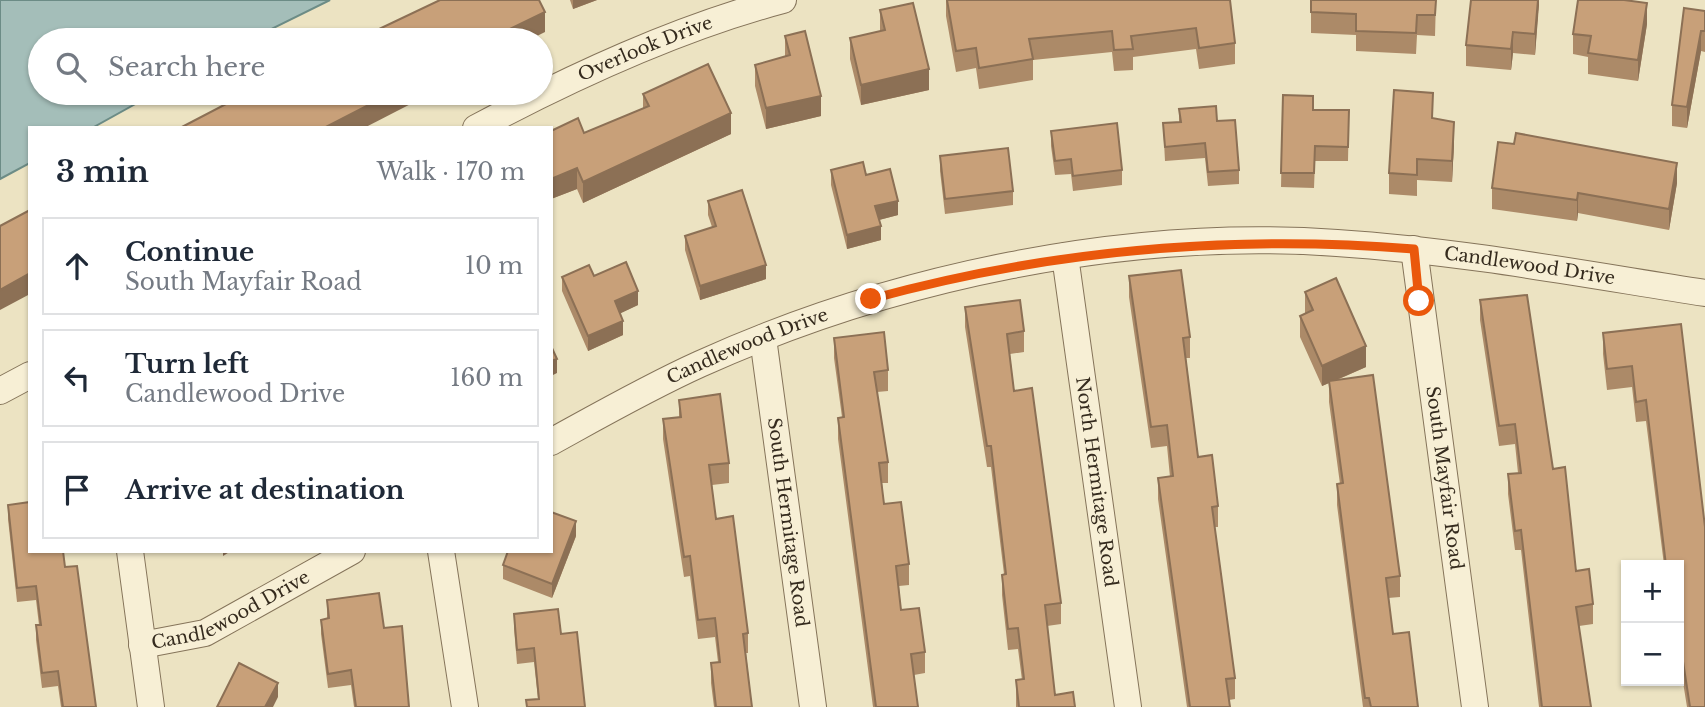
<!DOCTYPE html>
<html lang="en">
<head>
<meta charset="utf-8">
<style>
	:root { --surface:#fff; --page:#f2f2f3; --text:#1f2937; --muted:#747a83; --line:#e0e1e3 }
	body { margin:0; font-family:"Libre Baskerville",serif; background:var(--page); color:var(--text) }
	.controls { position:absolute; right:21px; bottom:21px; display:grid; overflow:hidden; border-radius:0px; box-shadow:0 2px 5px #0004 }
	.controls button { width:63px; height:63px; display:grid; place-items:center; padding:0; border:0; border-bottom:2px solid var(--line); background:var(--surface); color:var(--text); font:35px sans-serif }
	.stop { position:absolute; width:21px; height:21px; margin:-16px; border:5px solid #ea580c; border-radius:50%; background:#fff }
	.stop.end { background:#ea580c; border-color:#fff; box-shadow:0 2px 7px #0008 }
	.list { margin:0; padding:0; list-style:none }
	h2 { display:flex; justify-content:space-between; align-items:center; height:91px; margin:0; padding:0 28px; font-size:30px }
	h2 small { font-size:23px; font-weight:400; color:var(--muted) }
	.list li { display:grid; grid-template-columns:46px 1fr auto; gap:21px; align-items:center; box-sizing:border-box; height:98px; margin:0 14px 14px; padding:0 14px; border:2px solid var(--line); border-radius:0px }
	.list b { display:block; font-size:26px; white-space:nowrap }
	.list p { margin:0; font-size:23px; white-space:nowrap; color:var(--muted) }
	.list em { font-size:23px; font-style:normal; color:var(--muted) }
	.icon { flex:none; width:38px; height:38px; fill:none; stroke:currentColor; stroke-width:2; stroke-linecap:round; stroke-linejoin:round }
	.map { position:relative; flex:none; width:1705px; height:707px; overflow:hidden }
	.search { position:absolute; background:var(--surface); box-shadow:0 2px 5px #0004; left:28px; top:28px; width:525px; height:77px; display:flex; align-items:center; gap:18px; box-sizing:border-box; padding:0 24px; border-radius:38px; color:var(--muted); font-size:26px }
	.panel { position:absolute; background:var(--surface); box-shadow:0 2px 5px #0004; left:28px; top:126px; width:525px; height:427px; border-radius:0px }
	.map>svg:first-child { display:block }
	.water { fill:#a4beb9; stroke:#6c8c86; stroke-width:2 }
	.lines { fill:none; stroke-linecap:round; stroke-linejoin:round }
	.minor-casing { stroke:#85745a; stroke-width:28 }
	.minor { stroke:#f7efd5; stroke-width:26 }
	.wall { fill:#ac8a68 }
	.shaded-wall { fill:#8c7055 }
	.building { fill:#c8a079; stroke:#8c7055; stroke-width:2 }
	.route { stroke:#ea580c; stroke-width:9 }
	.labels { text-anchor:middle; stroke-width:6; stroke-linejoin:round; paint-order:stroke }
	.street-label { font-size:18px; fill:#352b1e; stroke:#f3ecd1 }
</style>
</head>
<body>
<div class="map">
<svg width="1705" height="707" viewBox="0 0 1705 707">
	<rect width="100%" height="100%" fill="#ece3c2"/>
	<!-- water -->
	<path class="water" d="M 0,0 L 330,0 L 249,40 L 40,40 L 40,93 L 155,93 L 92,128 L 30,128 L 30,163 L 0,179 Z"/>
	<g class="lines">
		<defs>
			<g id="minor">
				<path id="s1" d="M 476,128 C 572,77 677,28 783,0"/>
				<path id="s2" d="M 1414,249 L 1475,707"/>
				<path id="s3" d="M 1065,256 L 1128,707"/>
				<path id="s4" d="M 763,338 L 813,707"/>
				<path d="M 0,391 L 30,375"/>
				<path id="s5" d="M 551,442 C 600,415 649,387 700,364 C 892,277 1125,228 1337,243 C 1460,251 1583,274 1705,293"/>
				<path d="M 130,551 L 151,707"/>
				<path d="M 441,551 L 465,707"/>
				<path id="s6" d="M 142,645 L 205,633 L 352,551"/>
			</g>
		</defs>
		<!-- minor casing -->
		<use href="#minor" class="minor-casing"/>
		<!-- minor -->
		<use href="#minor" class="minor"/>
	</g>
	<!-- wall -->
	<g class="wall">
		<path d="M 570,0 L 597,0 L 573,9 Z"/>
		<path d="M 946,0 L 1230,0 L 1235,43 L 1235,64 L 1199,69 L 1196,49 L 1133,57 L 1133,70 L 1114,71 L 1112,52 L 1033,60 L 1033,80 L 979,89 L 976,68 L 956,72 L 946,16 Z"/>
		<path d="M 1311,0 L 1436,0 L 1435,36 L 1417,35 L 1416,54 L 1356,51 L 1356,35 L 1311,33 Z"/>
		<path d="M 1539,0 L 1535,55 L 1513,53 L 1511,70 L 1466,66 L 1466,45 Z"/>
		<path d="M 880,10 L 929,90 L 861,105 L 850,59 L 850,38 L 880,31 Z"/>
		<path d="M 1705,11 L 1705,52 L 1701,51 L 1687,128 L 1672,126 L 1672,105 Z"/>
		<path d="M 1647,24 L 1638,81 L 1588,74 L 1588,57 L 1573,54 L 1573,34 Z"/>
		<path d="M 785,36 L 821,116 L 766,129 L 755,86 L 755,65 L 785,57 Z"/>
		<path d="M 643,94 L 731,134 L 583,203 L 577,189 L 551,199 L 584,133 L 643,109 Z"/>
		<path d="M 1283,95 L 1313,110 L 1349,110 L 1348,161 L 1315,161 L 1314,188 L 1281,187 Z"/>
		<path d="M 1179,109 L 1217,121 L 1239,170 L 1239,184 L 1208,186 L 1205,158 L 1165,161 L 1163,123 L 1179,122 Z"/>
		<path d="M 1433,118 L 1454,143 L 1452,182 L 1417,180 L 1417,196 L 1389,194 L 1389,173 Z"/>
		<path d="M 1051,131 L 1122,170 L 1122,185 L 1073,191 L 1071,174 L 1055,175 L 1051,146 Z"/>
		<path d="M 940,156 L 1013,191 L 1013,205 L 945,214 L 940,171 Z"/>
		<path d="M 831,170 L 866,175 L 898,215 L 879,220 L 881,240 L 847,249 L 831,185 Z"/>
		<path d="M 1677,183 L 1669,230 L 1578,213 L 1577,221 L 1492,209 L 1492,188 Z"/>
		<path d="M 708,201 L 766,279 L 700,300 L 685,250 L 685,236 L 712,227 L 708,215 Z"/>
		<path d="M 594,276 L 638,305 L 620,313 L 623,335 L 588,351 L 562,291 L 562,277 Z"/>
		<path d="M 1129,276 L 1190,337 L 1190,358 L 1186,358 L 1198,457 L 1218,506 L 1218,527 L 1215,527 L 1235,678 L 1235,699 L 1229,700 L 1230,707 L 1187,707 L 1158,499 L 1158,478 L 1170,477 L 1167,446 L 1151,448 L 1129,297 Z"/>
		<path d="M 1305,292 L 1366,367 L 1337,380 L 1400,576 L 1400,597 L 1388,598 L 1393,634 L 1418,707 L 1363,707 L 1337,505 L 1337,484 L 1340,484 L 1329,402 L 1329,383 L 1322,386 L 1300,337 L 1300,316 L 1305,313 Z"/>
		<path d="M 1480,300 L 1553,469 L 1576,571 L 1593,604 L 1593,624 L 1579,626 L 1591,707 L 1539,707 L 1521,550 L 1515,550 L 1508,494 L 1508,474 L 1518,473 L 1515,444 L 1499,446 L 1480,320 Z"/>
		<path d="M 965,307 L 1024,331 L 1024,352 L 1010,354 L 1014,391 L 1061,603 L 1061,624 L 1047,626 L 1055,695 L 1075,707 L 1016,707 L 1016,680 L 1022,680 L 1018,649 L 1008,650 L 1002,595 L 1002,575 L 1004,574 L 991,467 L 987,467 L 965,327 Z"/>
		<path d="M 1681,324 L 1705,707 L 1687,707 L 1682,676 L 1679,676 L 1679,565 L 1664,565 L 1646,421 L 1636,422 L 1632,387 L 1607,390 L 1603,354 L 1603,333 Z"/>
		<path d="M 834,338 L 888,370 L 888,391 L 877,392 L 888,462 L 888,483 L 882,483 L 884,504 L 909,564 L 909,585 L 899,586 L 901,610 L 925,652 L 925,673 L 914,675 L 918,707 L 873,707 L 838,439 L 838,418 L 842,417 L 834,358 Z"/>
		<path d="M 679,400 L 729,463 L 729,483 L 712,485 L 716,519 L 748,633 L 748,653 L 746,653 L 752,707 L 714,707 L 711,683 L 711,663 L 718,662 L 715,637 L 698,639 L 690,576 L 684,577 L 663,439 L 663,419 L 679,417 Z"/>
		<path d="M 8,505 L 65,567 L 96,707 L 61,707 L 58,686 L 42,688 L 36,640 L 36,625 L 39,625 L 36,600 L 17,602 L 8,519 Z"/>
		<path d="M 576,536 L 552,598 L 503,579 L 503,565 Z"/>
		<path d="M 327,600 L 384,628 L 409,707 L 354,707 L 351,685 L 328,688 L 321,634 L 321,620 L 327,619 Z"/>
		<path d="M 514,614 L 561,634 L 585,707 L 526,707 L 526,700 L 538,699 L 534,662 L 517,664 L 514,628 Z"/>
	</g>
	<!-- shaded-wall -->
	<g class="shaded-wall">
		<path d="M 573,0 L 597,0 L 573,9 Z"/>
		<path d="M 1538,0 L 1539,0 L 1539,5 L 1535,55 L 1535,34 Z"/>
		<path d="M 1647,3 L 1647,24 L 1638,81 L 1638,60 Z"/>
		<path d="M 545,12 L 545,32 L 529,40 L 487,40 Z"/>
		<path d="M 1701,31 L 1701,51 L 1687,128 L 1687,107 Z"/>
		<path d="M 1513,32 L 1513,53 L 1511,70 L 1511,49 Z"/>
		<path d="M 929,69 L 929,90 L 861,105 L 861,85 Z"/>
		<path d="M 392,93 L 432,93 L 364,128 L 324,128 Z"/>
		<path d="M 821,96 L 821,116 L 766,129 L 766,108 Z"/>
		<path d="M 731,113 L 731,134 L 583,203 L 583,182 Z"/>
		<path d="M 1454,122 L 1454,143 L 1452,182 L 1452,161 Z"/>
		<path d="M 1677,163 L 1677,183 L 1669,230 L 1669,209 Z"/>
		<path d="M 577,168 L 577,189 L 551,199 L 551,179 Z"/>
		<path d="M 1578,193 L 1578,213 L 1577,221 L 1577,200 Z"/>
		<path d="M 898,201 L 898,215 L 875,221 L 875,206 Z"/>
		<path d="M 881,226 L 881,240 L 847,249 L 847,235 Z"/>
		<path d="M 766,265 L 766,279 L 700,300 L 700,286 Z"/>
		<path d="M 30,273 L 30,294 L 0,310 L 0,290 Z"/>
		<path d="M 638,291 L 638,305 L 615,316 L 615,301 Z"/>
		<path d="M 623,321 L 623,335 L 588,351 L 588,336 Z"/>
		<path d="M 1366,346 L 1366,367 L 1322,386 L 1322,366 Z"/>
		<path d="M 557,359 L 557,373 L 551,376 L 551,361 Z"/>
		<path d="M 576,521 L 576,536 L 552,598 L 552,584 Z"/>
		<path d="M 223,551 L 231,551 L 223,556 Z"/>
		<path d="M 278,683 L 278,697 L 273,707 L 265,707 Z"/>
	</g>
	<!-- building -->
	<g class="building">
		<path d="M 440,0 L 539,0 L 545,12 L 487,40 L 356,40 Z"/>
		<path d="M 947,0 L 1230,0 L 1235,43 L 1199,48 L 1196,28 L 1131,36 L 1133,49 L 1114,50 L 1112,31 L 1029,39 L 1033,59 L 979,68 L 976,48 L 956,51 Z"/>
		<path d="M 1311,0 L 1436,0 L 1435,15 L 1417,15 L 1416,33 L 1356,31 L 1356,14 L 1311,12 Z"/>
		<path d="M 1471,0 L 1538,0 L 1535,34 L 1513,32 L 1511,49 L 1466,45 Z"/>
		<path d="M 1578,0 L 1624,0 L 1647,3 L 1638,60 L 1588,53 L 1591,36 L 1573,34 Z"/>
		<path d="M 913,3 L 929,69 L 861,85 L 850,38 L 885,30 L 880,10 Z"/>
		<path d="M 1684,8 L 1705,11 L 1705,31 L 1701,31 L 1687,107 L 1672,105 Z"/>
		<path d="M 805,31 L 821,96 L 766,108 L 755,65 L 790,55 L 785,36 Z"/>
		<path d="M 708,64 L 731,113 L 583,182 L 577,168 L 551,179 L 551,131 L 578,118 L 584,133 L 649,106 L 643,94 Z"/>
		<path d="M 1394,90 L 1433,93 L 1432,118 L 1454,122 L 1452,161 L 1417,159 L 1417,175 L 1389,173 Z"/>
		<path d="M 247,93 L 392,93 L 324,128 L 180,128 Z"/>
		<path d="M 1283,95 L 1313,96 L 1313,110 L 1349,110 L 1348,147 L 1315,146 L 1314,173 L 1281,173 Z"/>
		<path d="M 1216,106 L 1217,121 L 1235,120 L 1239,170 L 1208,172 L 1205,143 L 1165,147 L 1163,123 L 1181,122 L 1179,109 Z"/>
		<path d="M 1117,123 L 1122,170 L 1073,176 L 1071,159 L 1055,161 L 1051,131 Z"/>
		<path d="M 1516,133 L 1677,163 L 1669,209 L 1578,193 L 1577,200 L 1492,188 L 1498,142 L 1514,144 Z"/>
		<path d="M 1008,148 L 1013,191 L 945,199 L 940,156 Z"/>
		<path d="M 863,162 L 866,175 L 890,169 L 898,201 L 875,206 L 881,226 L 847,235 L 831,170 Z"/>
		<path d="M 742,190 L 766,265 L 700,286 L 685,236 L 716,226 L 708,201 Z"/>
		<path d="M 30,210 L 30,273 L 0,290 L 0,226 Z"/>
		<path d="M 626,262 L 638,291 L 615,301 L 623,321 L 588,336 L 562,277 L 589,265 L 594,276 Z"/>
		<path d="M 1181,270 L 1190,337 L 1183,338 L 1198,457 L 1212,455 L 1218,506 L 1212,507 L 1235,678 L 1226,679 L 1230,707 L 1190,707 L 1158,478 L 1173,476 L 1167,425 L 1151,427 L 1129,276 Z"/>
		<path d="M 1336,278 L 1366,346 L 1322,366 L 1300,316 L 1313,310 L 1305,292 Z"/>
		<path d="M 1527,295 L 1553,469 L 1565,467 L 1576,571 L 1589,569 L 1593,604 L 1576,607 L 1591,707 L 1542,707 L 1521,530 L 1515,531 L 1508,474 L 1521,473 L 1515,424 L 1499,426 L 1480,300 Z"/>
		<path d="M 1020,300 L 1024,331 L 1007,334 L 1014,391 L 1032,388 L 1061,603 L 1045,605 L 1055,695 L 1073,692 L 1075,707 L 1019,707 L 1016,680 L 1024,679 L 1018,628 L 1008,629 L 1002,575 L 1006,574 L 991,446 L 987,446 L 965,307 Z"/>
		<path d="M 1681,324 L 1705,527 L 1705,707 L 1690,707 L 1682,655 L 1679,655 L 1679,565 L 1666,565 L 1646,400 L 1636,402 L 1632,366 L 1607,369 L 1603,333 Z"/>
		<path d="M 884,332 L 888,370 L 874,372 L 888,462 L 879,463 L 884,504 L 901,502 L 909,564 L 896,566 L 901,610 L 919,608 L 925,652 L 911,654 L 918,707 L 876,707 L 838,418 L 844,417 L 834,338 Z"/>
		<path d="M 551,346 L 557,359 L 551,361 Z"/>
		<path d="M 1373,375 L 1400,576 L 1386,578 L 1393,634 L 1409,632 L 1418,707 L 1371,707 L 1369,698 L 1365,698 L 1354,618 L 1337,484 L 1343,483 L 1329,381 Z"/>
		<path d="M 720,394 L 729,463 L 709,465 L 716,519 L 733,516 L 748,633 L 743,634 L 752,707 L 716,707 L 711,663 L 720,662 L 715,618 L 698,620 L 690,556 L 684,557 L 663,419 L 681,417 L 679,400 Z"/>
		<path d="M 30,502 L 30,551 L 63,551 L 65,567 L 77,566 L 96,707 L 63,707 L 58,671 L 42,673 L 36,625 L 41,625 L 36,586 L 17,588 L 8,505 Z"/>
		<path d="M 551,512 L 576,521 L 552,584 L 503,565 L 508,551 L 551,551 Z"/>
		<path d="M 379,593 L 384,628 L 402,626 L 409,707 L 356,707 L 351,670 L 328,674 L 321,620 L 329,618 L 327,600 Z"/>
		<path d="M 558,609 L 561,634 L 577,632 L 585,707 L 527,707 L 526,700 L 539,699 L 534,648 L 517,650 L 514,614 Z"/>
		<path d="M 239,663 L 278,683 L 265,707 L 217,707 Z"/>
	</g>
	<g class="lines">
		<!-- route -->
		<path class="route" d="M 871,299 C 1050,250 1229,234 1414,249 L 1419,301"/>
	</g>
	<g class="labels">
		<!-- street labels -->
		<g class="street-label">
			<text dy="6" stroke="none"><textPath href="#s1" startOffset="187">Overlook Drive</textPath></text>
			<text dy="6" stroke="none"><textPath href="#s5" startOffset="1017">Candlewood Drive</textPath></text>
			<text dy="6" stroke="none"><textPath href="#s5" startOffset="219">Candlewood Drive</textPath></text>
			<text dy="6" stroke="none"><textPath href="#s2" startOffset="231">South Mayfair Road</textPath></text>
			<text dy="6" stroke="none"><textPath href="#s3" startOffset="228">North Hermitage Road</textPath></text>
			<text dy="6" stroke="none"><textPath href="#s4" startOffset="186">South Hermitage Road</textPath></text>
			<text dy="6" stroke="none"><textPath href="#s6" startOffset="96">Candlewood Drive</textPath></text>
		</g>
	</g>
</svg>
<div class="controls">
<button>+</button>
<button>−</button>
</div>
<div class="stop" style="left:1419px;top:301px"></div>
<div class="stop end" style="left:871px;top:299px"></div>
<div class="search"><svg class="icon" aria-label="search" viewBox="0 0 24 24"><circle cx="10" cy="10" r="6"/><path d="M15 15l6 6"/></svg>Search here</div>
<section class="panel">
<h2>3 min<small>Walk · 170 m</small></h2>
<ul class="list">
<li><svg class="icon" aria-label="ahead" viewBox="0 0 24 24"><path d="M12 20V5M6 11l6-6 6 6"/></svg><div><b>Continue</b><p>South Mayfair Road</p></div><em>10 m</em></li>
<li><svg class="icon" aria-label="left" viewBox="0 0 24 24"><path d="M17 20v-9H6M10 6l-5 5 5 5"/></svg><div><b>Turn left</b><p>Candlewood Drive</p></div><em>160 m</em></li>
<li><svg class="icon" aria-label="arrive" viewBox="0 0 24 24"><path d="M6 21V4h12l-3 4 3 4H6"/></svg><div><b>Arrive at destination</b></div></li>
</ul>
</section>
</div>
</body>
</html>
